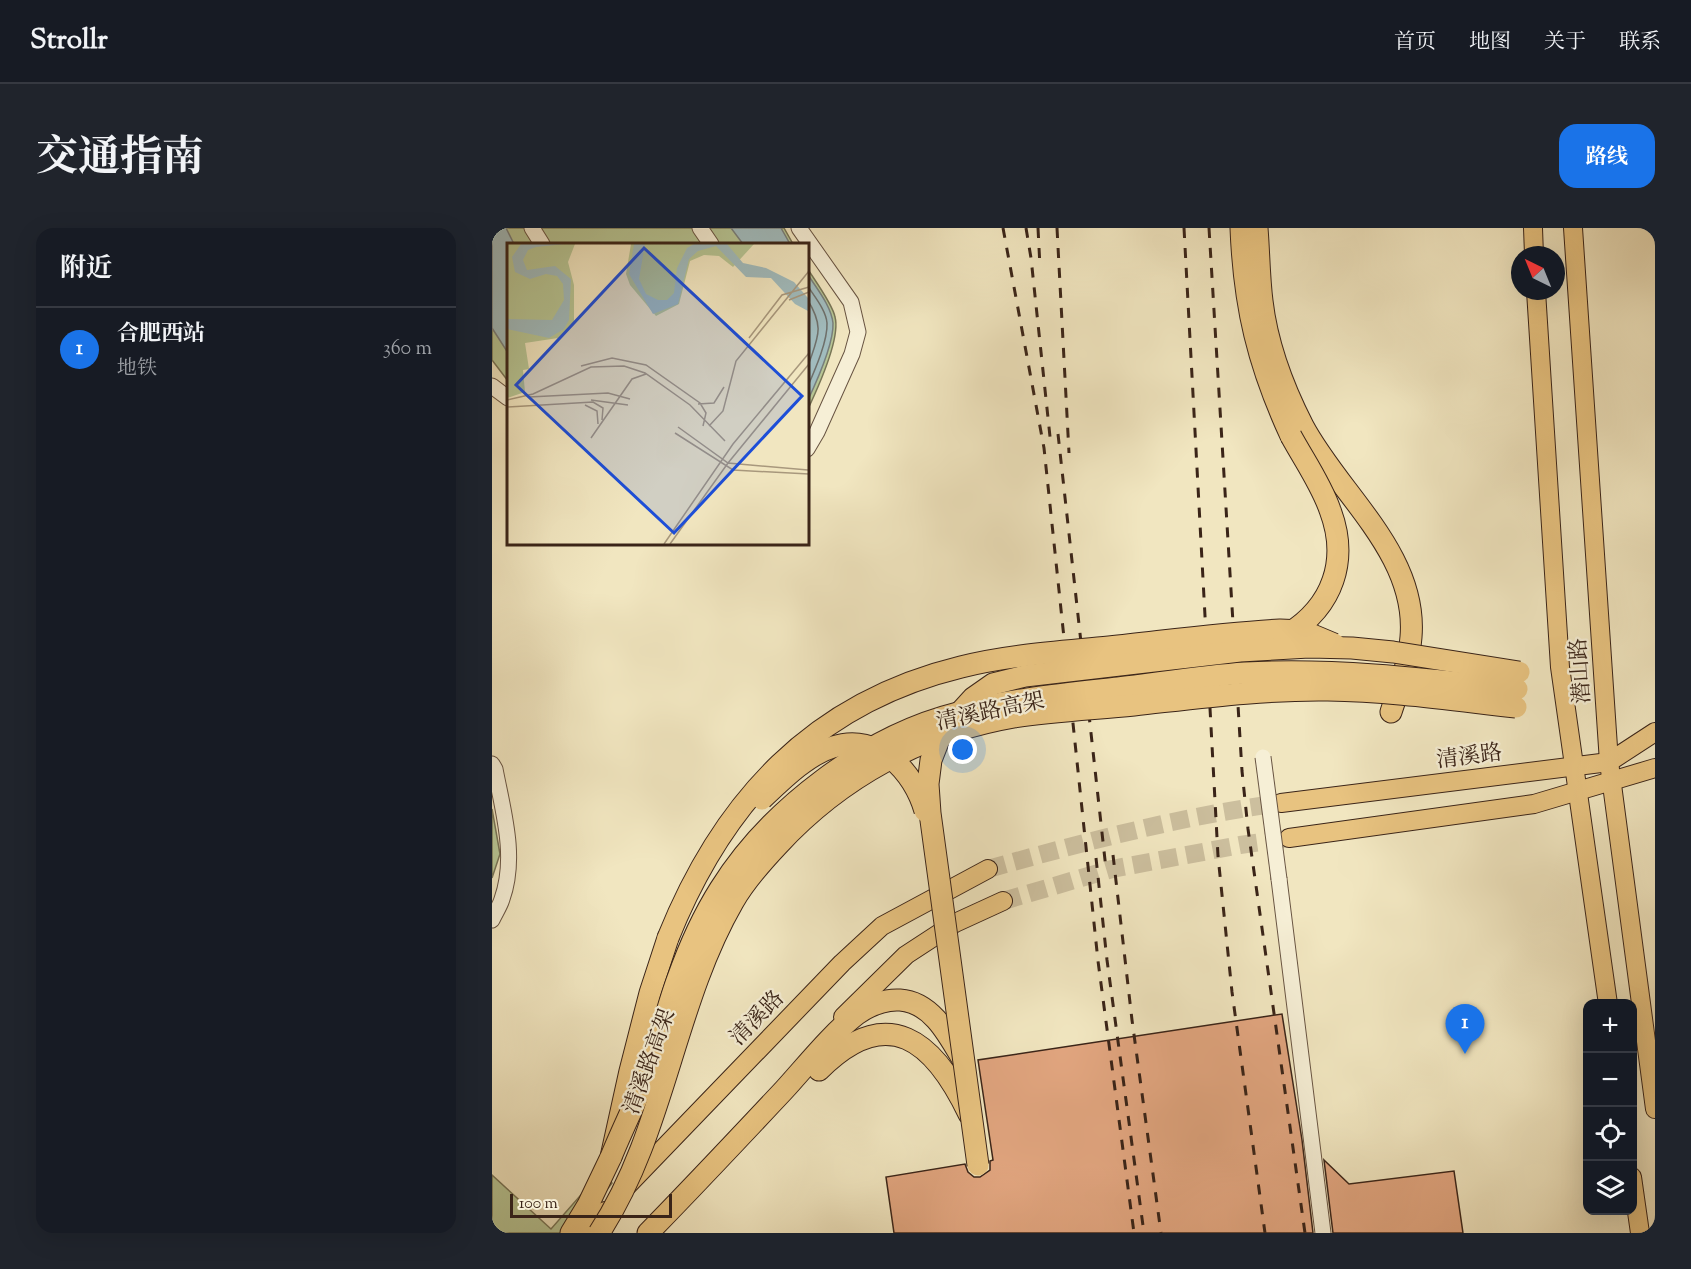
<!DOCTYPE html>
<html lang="zh">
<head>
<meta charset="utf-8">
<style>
	:root { --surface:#171b24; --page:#20242c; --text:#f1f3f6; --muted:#9ea1a6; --line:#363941; --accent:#1a73e8 }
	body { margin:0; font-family:"Sorts Mill Goudy","Noto Serif SC",serif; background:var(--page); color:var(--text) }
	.controls { position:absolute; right:18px; bottom:18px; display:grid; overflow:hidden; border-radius:12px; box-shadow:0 6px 24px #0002 }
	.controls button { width:54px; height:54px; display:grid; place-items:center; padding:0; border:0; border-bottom:2px solid var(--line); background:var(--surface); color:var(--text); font:30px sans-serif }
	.compass { position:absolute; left:1019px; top:18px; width:54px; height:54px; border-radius:50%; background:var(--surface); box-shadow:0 6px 24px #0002; rotate:317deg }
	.scale { position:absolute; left:18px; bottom:15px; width:162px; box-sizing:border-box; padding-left:6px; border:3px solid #3a2418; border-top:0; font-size:16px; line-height:21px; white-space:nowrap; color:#3a2418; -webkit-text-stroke:4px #f6efd6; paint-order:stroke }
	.you { position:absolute; left:471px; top:522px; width:21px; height:21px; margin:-15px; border:4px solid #fff; border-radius:50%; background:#1a73e8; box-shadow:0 0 0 9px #1a73e833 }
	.badge { display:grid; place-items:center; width:39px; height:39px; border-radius:50%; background:var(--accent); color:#fff; font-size:20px; font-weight:700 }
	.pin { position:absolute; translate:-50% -50px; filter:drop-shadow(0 2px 3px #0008) }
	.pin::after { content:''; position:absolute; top:32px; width:21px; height:18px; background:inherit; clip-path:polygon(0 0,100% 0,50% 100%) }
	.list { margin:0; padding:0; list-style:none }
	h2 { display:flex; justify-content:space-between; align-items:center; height:78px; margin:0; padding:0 24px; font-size:26px }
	h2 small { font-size:20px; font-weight:400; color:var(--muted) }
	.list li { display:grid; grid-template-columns:39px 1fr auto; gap:18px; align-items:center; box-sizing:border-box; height:84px; padding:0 24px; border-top:2px solid var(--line) }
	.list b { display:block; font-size:22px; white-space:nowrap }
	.list p { margin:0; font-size:20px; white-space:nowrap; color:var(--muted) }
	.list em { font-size:20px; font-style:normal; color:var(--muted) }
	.icon { flex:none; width:33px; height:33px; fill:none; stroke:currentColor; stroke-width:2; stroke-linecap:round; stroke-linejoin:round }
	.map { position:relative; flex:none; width:1163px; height:1005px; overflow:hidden; border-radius:18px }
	header { display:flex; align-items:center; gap:36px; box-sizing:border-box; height:84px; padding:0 30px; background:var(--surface); border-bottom:2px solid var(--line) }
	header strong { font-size:28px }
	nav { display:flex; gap:33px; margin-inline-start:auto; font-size:21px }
	.intro { display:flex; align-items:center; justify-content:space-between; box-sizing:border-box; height:144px; padding:0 36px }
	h1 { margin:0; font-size:42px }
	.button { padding:15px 27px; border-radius:18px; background:var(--accent); color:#fff; font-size:21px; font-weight:700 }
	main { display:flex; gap:36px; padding:0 36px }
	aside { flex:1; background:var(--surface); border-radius:18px; box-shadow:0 6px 24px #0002 }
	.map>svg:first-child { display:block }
	.green { fill:#b7c695; stroke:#787556; stroke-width:1.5 }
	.water { fill:#a1bcbe; stroke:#787f7c; stroke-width:1.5 }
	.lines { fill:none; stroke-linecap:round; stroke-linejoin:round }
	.shore { stroke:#6e706b; stroke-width:1.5 }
	.building { fill:#e1a57f; stroke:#3a2418; stroke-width:1.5 }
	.major-tunnel { stroke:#ccbf9e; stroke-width:18; stroke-dasharray:18 9; stroke-linecap:butt }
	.minor-casing { stroke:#685442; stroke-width:17 }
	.major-casing { stroke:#3a2418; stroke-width:20 }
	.highway-casing { stroke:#3a2418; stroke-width:23 }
	.minor { stroke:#f6efd6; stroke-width:15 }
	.major { stroke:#e8c380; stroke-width:18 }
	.highway { stroke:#e8c380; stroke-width:21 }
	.rail { stroke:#3a2418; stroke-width:3; stroke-dasharray:10 10; stroke-linecap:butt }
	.minor-bridge-casing { stroke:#685442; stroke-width:17; stroke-linecap:butt }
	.highway-bridge-casing { stroke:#3a2418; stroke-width:23; stroke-linecap:butt }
	.minor-bridge { stroke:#f6efd6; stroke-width:15 }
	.highway-bridge { stroke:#e8c380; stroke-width:21 }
	.labels { text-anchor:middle; stroke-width:4.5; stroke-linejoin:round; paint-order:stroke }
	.street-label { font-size:22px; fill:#3a2418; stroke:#f6efd6 }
	.inset-road { fill:none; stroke:#a8987d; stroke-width:1.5 }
	.view { fill:#1d4ed8; fill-opacity:0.15; stroke:#1d4ed8; stroke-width:3 }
	.inset-edge { fill:none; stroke:#3a2418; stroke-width:3 }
</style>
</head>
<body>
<header>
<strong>Strollr</strong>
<nav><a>首页</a><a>地图</a><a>关于</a><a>联系</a></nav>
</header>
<div class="intro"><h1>交通指南</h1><a class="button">路线</a></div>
<main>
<aside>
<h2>附近<small></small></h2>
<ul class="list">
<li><span class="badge">1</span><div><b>合肥西站</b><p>地铁</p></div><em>360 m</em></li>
</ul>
</aside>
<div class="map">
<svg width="1163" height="1005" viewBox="0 0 1163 1005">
	<rect width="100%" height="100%" fill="#f1e6c0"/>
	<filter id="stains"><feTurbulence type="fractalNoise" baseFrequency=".00333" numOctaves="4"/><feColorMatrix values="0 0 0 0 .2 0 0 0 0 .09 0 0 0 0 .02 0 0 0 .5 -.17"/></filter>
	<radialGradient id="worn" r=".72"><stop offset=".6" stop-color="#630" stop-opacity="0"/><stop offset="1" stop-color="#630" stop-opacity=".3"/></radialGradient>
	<!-- green -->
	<g class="green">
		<path d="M 0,0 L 292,0 L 301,16 L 16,16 L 16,153 L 0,132 Z"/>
		<path d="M 315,40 C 322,51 341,77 343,89 C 349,111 325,162 315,183 Z"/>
		<path d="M 0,581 L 8,626 L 0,650 Z"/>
		<path d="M 109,944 L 120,955 L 82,1005 L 0,1005 L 0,947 L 59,1001 Z"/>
	</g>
	<!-- water -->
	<g class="water">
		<path d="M 0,0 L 14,0 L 22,16 L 16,16 L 16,125 L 0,100 Z"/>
		<path d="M 239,0 L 289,0 L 298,16 L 251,16 Z"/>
		<path d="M 315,45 C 324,60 339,77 341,95 C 342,116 324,155 315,174 Z"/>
	</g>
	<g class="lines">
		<!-- shore -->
		<g class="shore">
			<path d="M 315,57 C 322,68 334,82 335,95 C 336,113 322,144 315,160"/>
			<path d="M 315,71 C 334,101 325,110 315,141"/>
		</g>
	</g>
	<!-- building -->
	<g class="building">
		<path d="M 790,786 L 810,912 L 821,1005 L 402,1005 L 394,949 L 473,936 L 476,944 L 482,949 L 488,949 L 498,942 L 498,933 L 501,932 L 486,832 Z"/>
		<path d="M 832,932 L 857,956 L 962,943 L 971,1005 L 841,1005 Z"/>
	</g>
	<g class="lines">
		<!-- major-tunnel -->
		<g class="major-tunnel">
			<path d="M 496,641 C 593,614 689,588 789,575"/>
			<path d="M 511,673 L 620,641 L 748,617 L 797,610"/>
		</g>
		<defs>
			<g id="minor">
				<path d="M 40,0 L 50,16"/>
				<path d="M 208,0 L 219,16"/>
				<path d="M 307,0 L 359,74 L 366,104 L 360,126 L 325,204 L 315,221"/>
				<path d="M 0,158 L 16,170"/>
				<path d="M 0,536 L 3,541 C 11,583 25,629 10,671 C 8,678 3,685 0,692"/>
				<path d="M 787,651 L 831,1005"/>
			</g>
			<g id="major">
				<path d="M 1041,0 L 1042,27"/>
				<path d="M 1081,0 L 1117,534 L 1163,881"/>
				<path d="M 1044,63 L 1068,439 L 1116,776"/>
				<path d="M 789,575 L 1117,534 L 1163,504"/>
				<path d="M 797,610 L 1042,576 L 1163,540"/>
				<path d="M 351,789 L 414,727 L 463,695 L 511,673"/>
				<path d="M 1140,949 L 1148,1005"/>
				<path d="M 135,958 L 350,735 L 390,698 L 496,641"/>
				<path d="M 94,1005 L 113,983"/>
			</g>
			<g id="highway">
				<path d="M 749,0 C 752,78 766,137 799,208"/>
				<path d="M 765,0 C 767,24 767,49 770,73 C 775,116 791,159 811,198 C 847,266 926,326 919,409 C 917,435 907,459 899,484"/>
				<path d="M 327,842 C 396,773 442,813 477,886"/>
				<path d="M 79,1005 L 96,977 L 119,929 L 138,843 L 158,765 L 176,710"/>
				<path d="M 156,1005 C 202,958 247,910 292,862 C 313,839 341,804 365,786 C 378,777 392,771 408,772 C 440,774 457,808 471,832"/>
			</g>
		</defs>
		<!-- minor casing -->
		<use href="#minor" class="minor-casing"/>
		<!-- major casing -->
		<use href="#major" class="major-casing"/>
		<!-- highway casing -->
		<use href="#highway" class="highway-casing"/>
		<!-- minor -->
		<use href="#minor" class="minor"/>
		<!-- major -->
		<use href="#major" class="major"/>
		<!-- highway -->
		<use href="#highway" class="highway"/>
		<!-- rail -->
		<g class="rail">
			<path d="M 511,0 L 552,220 L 606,733 L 642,1005"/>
			<path d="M 534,0 L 539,30 L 559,218"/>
			<path d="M 546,0 L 548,39"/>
			<path d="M 565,0 L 577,225"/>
			<path d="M 692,0 L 726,628 L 740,764 L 773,1005"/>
			<path d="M 717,0 L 750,543 L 756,601 L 813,1005"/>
			<path d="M 566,206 L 614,641"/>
			<path d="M 621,627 L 640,792 L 669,1005"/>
			<path d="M 604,630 L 615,732 L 652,1005"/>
		</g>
		<defs>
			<path id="minor-bridge" d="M 771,529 L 787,651"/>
			<g id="highway-bridge">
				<path d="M 796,406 C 841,378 857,332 838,282 C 829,256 812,232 799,208"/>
				<path d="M 270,571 C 290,552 315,527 341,519 C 386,504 422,544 433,583"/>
				<path d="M 176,710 C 231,573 321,475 469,439 C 517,427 567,424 617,419 C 674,413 731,405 788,402 L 811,403 L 842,416"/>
				<path d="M 119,929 C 130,902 143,876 154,849 C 167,817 174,782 186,750 C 197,719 211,688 228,661 C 278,581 374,508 466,485 C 518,471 572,466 626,460 C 668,455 711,448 753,445 C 844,440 935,451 1025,461"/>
				<path d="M 486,937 L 438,585 L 436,556 L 439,532 L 450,504 L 481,470 L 501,456 L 533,448 L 748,423 L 817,419 L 860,420 L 901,424 L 1027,444"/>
				<path d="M 107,1005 C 173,904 181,778 241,674 C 253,653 269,635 286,617 C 349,549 430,505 522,489 C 561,483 602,481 642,477 C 706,470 772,461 836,462 C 899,463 961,472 1024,479"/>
			</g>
		</defs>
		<!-- minor-bridge casing -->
		<use href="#minor-bridge" class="minor-bridge-casing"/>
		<!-- highway-bridge casing -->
		<use href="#highway-bridge" class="highway-bridge-casing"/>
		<!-- minor-bridge -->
		<use href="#minor-bridge" class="minor-bridge"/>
		<!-- highway-bridge -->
		<use href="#highway-bridge" class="highway-bridge"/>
	</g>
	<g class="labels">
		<!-- street labels -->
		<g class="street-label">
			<text transform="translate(1087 443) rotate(-94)" y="8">潜山路</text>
			<text transform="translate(498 482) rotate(-12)" y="8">清溪路高架</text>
			<text transform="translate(977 527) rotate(-7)" y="8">清溪路</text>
			<text transform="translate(264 789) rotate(-46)" y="8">清溪路</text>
			<text transform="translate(156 833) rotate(-70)" y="8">清溪路高架</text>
		</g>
	</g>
	<!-- overview -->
	<g transform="translate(15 15)">
		<rect width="302" height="302" fill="#f1e6c0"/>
		<path d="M 0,1 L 68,1 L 61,19 L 67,42 L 67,79 L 51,95 L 18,100 L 22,126 L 16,127 L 18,149 L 0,155 ZM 124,1 L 247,1 L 226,24 L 212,13 L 197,12 L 183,18 L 172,61 L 149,73 L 123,42 L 119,31 Z" fill="#b7c695"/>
		<path d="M 14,1 L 58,1 L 29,4 L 21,7 L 16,17 L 20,27 L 48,23 L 64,36 L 62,77 L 57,86 L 42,95 L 0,86 L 0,76 L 45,77 L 57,57 L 56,41 L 50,33 L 39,31 L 23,36 L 8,29 L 5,14 ZM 127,1 L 138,1 L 132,36 L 139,51 L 151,57 L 160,57 L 167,50 L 170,25 L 180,5 L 187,1 L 220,1 L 236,20 L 259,25 L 287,39 L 301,55 L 301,68 L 288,61 L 264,35 L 239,34 L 209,3 L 191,8 L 182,16 L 171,61 L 146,71 L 122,31 Z" fill="#a1bcbe"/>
		<path class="inset-road" d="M 282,57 L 302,49M 242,95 L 275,52 L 302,44M 74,123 L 105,115 L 139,122 L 193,160 L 199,170 L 196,183M 22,154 L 101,150 L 123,156M 0,157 L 26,151 L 84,124 L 117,123 L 138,130 L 183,162 L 218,198M 84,157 L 121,162M 191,161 L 207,160 L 217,144M 78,162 L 90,168 L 91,181M 0,164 L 86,159 L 96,165 L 95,177M 202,183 L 216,168 L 229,118 L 302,28M 171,184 L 221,220 L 301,227M 168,190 L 226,227 L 302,231M 84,195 L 125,136 L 139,131M 157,301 L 226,201 L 302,110M 163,301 L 221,220 L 302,121"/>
		<path class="view" d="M 137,5 L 295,153 L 167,290 L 9,142 Z"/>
		<rect width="302" height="302" class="inset-edge"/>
	</g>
	<rect width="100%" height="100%" filter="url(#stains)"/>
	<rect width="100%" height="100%" fill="url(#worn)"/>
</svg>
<div class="controls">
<button>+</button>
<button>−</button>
<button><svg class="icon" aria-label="locate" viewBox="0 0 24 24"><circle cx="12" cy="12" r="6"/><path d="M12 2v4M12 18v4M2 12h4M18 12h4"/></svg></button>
<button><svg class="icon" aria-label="layers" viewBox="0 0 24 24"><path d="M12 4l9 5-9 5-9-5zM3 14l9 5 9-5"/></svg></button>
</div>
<svg class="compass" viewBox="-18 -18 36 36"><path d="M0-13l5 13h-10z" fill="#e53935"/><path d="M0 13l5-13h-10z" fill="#9ea1a6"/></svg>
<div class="scale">100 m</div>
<div class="you"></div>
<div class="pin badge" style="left:973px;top:826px">1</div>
</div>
</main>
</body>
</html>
